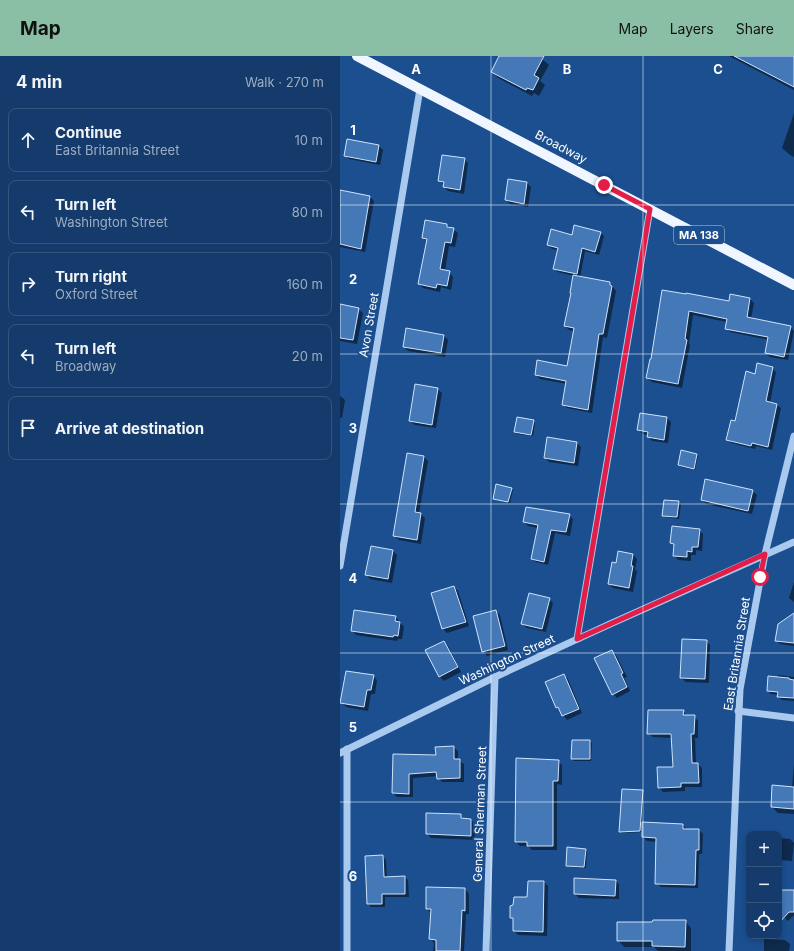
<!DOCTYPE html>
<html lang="en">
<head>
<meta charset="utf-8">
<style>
	:root { --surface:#143b6b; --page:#1d4271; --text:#f1f3f6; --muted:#9dadc1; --line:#33557e; --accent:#8abfa5 }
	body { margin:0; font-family:Inter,sans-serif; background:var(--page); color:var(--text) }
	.controls { position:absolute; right:12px; bottom:12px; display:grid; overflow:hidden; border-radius:8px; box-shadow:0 2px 6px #0003 }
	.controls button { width:36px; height:36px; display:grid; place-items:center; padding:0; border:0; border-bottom:1px solid var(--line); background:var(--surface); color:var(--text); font:20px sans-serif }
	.stop { position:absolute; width:12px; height:12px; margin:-9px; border:3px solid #e11d48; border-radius:50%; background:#fff }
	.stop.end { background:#e11d48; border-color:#fff; box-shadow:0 1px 4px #0008 }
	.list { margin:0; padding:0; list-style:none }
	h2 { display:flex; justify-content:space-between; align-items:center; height:52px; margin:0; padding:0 16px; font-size:17px }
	h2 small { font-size:13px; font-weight:400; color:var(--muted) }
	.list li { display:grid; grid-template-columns:26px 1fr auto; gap:12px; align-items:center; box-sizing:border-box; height:64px; margin:0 8px 8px; padding:0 8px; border:1px solid var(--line); border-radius:8px }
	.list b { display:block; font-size:15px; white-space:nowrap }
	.list p { margin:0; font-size:13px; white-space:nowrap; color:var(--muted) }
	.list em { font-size:13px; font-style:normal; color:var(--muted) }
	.icon { flex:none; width:22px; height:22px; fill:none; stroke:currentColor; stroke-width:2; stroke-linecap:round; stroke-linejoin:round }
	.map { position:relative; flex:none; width:454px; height:895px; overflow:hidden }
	header { display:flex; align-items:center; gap:24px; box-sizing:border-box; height:56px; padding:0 20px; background:var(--accent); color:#111 }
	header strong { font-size:19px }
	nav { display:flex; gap:22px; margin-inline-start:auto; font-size:14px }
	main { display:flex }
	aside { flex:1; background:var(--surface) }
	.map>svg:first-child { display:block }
	.shadow { fill:#0007 }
	.building { fill:#4478b7; stroke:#cfe3fa }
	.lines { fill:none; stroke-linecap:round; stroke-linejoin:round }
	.minor { stroke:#a9c9ee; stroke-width:7 }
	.major { stroke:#f0f6ff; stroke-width:10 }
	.route { stroke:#e11d48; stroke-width:5 }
	.grid { fill:none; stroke:#fff; stroke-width:1; stroke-opacity:0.55 }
	.labels { text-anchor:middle; stroke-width:4; stroke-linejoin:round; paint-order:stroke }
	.shield { fill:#1b4f8f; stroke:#bbcadd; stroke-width:1 }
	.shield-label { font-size:11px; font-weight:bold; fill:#fff }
	.street-label { font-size:12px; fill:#fff; stroke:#1b4f8f }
	.grid-label { font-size:13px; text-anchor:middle; font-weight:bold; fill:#fff; stroke:#1b4f8f; stroke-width:4; stroke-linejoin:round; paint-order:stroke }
</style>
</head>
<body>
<header>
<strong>Map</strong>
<nav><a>Map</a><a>Layers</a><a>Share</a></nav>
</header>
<main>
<aside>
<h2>4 min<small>Walk · 270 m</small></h2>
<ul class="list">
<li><svg class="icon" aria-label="ahead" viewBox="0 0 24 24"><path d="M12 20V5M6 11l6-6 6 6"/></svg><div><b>Continue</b><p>East Britannia Street</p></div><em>10 m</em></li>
<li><svg class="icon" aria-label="left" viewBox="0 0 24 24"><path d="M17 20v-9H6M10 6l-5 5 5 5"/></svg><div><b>Turn left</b><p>Washington Street</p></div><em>80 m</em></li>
<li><svg class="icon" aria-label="right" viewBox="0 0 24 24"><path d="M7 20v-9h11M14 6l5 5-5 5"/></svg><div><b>Turn right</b><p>Oxford Street</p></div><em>160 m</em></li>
<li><svg class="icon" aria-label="left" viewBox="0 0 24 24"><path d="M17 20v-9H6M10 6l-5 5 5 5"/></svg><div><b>Turn left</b><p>Broadway</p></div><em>20 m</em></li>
<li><svg class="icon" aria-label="arrive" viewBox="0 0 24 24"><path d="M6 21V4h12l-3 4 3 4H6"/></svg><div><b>Arrive at destination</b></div></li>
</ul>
</aside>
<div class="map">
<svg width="454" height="895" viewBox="0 0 454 895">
	<rect width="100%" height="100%" fill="#1b4f8f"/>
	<!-- shadow -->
	<g class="shadow">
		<path d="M 160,0 L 197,0 L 202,3 L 209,9 L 200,25 L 205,29 L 199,40 L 194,37 L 192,40 L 158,22 L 152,16 Z"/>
		<path d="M 389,0 L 454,0 L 454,34 Z"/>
		<path d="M 454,57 L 454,101 L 450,99 L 442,92 Z"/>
		<path d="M 39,90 L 43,94 L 40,109 L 9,103 L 5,99 Z"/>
		<path d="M 124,103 L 128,107 L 124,138 L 108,135 L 104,131 L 104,129 L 99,124 Z"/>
		<path d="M 187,127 L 191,131 L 188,151 L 170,148 L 166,144 Z"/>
		<path d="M 0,135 L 30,141 L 34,145 L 25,196 L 0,191 Z"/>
		<path d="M 107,169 L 118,177 L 115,191 L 109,190 L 105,215 L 109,216 L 113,221 L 111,234 L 101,231 L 100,236 L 83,232 L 79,228 L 88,186 L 83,182 Z"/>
		<path d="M 260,176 L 264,180 L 259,199 L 245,195 L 240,222 L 270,227 L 276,235 L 267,282 L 263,281 L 252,357 L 227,352 L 223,348 L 227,328 L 200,323 L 196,319 L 228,311 L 234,275 L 229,274 L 225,270 L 232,238 L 234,220 L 218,216 L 214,213 L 218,194 L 212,193 L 208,189 L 232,180 Z"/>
		<path d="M 323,235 L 389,246 L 410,243 L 414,247 L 411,263 L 450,271 L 454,275 L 448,304 L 430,301 L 426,297 L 429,284 L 390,276 L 386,272 L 387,266 L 353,259 L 349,288 L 350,289 L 342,332 L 312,326 L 307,322 L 312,304 Z"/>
		<path d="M 0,249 L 18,253 L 23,257 L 17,288 L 0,285 Z"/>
		<path d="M 103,279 L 108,284 L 105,301 L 68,295 L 64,291 Z"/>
		<path d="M 432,312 L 436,316 L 430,347 L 437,349 L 441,352 L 432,394 L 416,390 L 415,393 L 391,387 L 387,383 L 416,319 Z"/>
		<path d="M 97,333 L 102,337 L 96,372 L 75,369 L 70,365 Z"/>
		<path d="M 0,340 L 5,344 L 2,362 L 0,362 Z"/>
		<path d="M 301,358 L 327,362 L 331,366 L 328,387 L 312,385 L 308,380 L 308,379 L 303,378 L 298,374 Z"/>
		<path d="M 193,365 L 195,367 L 193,380 L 177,378 L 175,376 Z"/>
		<path d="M 208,382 L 237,387 L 241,391 L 238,410 L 209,406 L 205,402 Z"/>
		<path d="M 68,398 L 84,401 L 88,405 L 79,457 L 85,462 L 81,488 L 59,484 L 54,480 Z"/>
		<path d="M 356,399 L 358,400 L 355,414 L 341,411 L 339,409 Z"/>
		<path d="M 171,433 L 173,434 L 170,447 L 156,444 L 154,442 Z"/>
		<path d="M 412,435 L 417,439 L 412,458 L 366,448 L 362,444 Z"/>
		<path d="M 339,446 L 341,448 L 339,463 L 325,461 L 323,459 Z"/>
		<path d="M 229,459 L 233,463 L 230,480 L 215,477 L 208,509 L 196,506 L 192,503 L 198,472 L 188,470 L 184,466 Z"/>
		<path d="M 359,474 L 363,478 L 362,495 L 356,494 L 356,499 L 351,499 L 351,505 L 338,504 L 334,499 L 335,490 L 331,487 Z"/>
		<path d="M 53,495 L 57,499 L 52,527 L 30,523 L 26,518 Z"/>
		<path d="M 293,499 L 297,503 L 295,514 L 297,515 L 293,536 L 273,532 L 269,528 L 277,508 Z"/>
		<path d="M 454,526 L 454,546 L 449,542 Z"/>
		<path d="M 114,531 L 118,535 L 129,570 L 107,577 L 103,573 L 92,538 Z"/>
		<path d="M 209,543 L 213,547 L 206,576 L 187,572 L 182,568 Z"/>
		<path d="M 15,555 L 56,561 L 64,571 L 62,583 L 58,583 L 57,585 L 16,579 L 12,574 Z"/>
		<path d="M 155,555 L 160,559 L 168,594 L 147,600 L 143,595 Z"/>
		<path d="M 454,558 L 454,590 L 440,588 L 436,584 Z"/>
		<path d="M 366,585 L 370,589 L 369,627 L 346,626 L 341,622 Z"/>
		<path d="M 104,586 L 108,590 L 121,616 L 104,625 L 100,621 Z"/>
		<path d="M 272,595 L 276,599 L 287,621 L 284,622 L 290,635 L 277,642 L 273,638 Z"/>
		<path d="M 223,619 L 228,623 L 242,657 L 227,664 L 217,651 Z"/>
		<path d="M 438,619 L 454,621 L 454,645 L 442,644 L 438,641 L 438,639 L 431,638 L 428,635 L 437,622 Z"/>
		<path d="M 33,620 L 37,624 L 35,638 L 31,638 L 28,655 L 6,651 L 2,647 Z"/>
		<path d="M 343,655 L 347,660 L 354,660 L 358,665 L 358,682 L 355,682 L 356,708 L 358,708 L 362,712 L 362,731 L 345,731 L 345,735 L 323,736 L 319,732 L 334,712 L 332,682 L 313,681 L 308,677 Z"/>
		<path d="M 250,685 L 252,687 L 251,705 L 234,705 L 232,703 Z"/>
		<path d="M 113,691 L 118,695 L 118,704 L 124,708 L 124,726 L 102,726 L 98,722 L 98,720 L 73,722 L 73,741 L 57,741 L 53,737 L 54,699 L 97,700 Z"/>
		<path d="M 218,705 L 222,709 L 222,729 L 217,728 L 217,794 L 192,794 L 188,790 L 180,790 L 176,786 Z"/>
		<path d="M 454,707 L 454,758 L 438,757 L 432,751 L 452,732 Z"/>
		<path d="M 302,735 L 304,737 L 302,767 L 343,769 L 347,774 L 359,774 L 363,778 L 362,798 L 359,798 L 358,832 L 321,831 L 316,827 L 317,786 L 307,785 L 303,781 L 303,776 L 282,777 L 280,775 Z"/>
		<path d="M 120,759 L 125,764 L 131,764 L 135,768 L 135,784 L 91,782 L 87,778 Z"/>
		<path d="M 439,782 L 450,783 L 454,787 L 452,805 L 439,804 Z"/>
		<path d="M 245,794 L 247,795 L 246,812 L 229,811 L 227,809 Z"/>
		<path d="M 42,800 L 46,804 L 47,822 L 65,821 L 68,824 L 69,841 L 45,841 L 45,851 L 31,851 L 28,848 Z"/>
		<path d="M 276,825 L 279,828 L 279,843 L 239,842 L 235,838 Z"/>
		<path d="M 204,826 L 208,830 L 207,880 L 178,879 L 174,875 L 174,864 L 171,861 L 174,850 L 188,842 Z"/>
		<path d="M 87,832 L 125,833 L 129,838 L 129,858 L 126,858 L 124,895 L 93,895 L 94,887 L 90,883 L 91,857 L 87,853 Z"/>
		<path d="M 439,835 L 454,835 L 454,859 L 448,865 L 444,861 L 439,859 Z"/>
		<path d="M 345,865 L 351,872 L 351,895 L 318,895 L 314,891 L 284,891 L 278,884 Z"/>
		<path d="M 424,883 L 445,884 L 450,888 L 449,895 L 424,895 Z"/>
	</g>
	<!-- building -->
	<g class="building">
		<path d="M 159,0 L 204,0 L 194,19 L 199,22 L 193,34 L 187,32 L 186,34 L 151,16 Z"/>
		<path d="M 394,0 L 454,0 L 454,31 Z"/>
		<path d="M 7,83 L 39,89 L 36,106 L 4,100 Z"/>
		<path d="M 102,99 L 125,102 L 120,134 L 103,131 L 104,126 L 98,125 Z"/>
		<path d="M 168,123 L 187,126 L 184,148 L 165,144 Z"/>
		<path d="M 0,134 L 30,140 L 21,193 L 0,188 Z"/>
		<path d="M 85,164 L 107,168 L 107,171 L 114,172 L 111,187 L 105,186 L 100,213 L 110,215 L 107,230 L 97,228 L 96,232 L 78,228 L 87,183 L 82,182 Z"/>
		<path d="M 234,169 L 261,176 L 255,196 L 242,192 L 237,218 L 213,213 L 218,192 L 207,189 L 211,173 L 232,179 Z"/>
		<path d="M 233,219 L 270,226 L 270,229 L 272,230 L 263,278 L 259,278 L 248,354 L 222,349 L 226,325 L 195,319 L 197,304 L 227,310 L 234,272 L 224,270 L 231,237 L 230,237 Z"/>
		<path d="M 322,234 L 346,238 L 346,237 L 389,245 L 390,238 L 410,242 L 407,261 L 451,270 L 444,301 L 425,297 L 428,281 L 385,273 L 387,263 L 349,255 L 345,283 L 347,284 L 338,328 L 306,322 L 310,303 L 311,303 Z"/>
		<path d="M 0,248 L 19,252 L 13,284 L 0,282 Z"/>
		<path d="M 66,272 L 104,279 L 101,297 L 63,291 Z"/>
		<path d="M 417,307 L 433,311 L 426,345 L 437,348 L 428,391 L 412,387 L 411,390 L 386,384 L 391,364 L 395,365 L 406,315 L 415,318 Z"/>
		<path d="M 75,328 L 98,332 L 92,369 L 69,365 Z"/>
		<path d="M 300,357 L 327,361 L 324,384 L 307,381 L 308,376 L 297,374 Z"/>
		<path d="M 177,361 L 194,364 L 191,379 L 174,376 Z"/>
		<path d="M 207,381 L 237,386 L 234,407 L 204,402 Z"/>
		<path d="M 341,394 L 357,398 L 354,413 L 338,409 Z"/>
		<path d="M 67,397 L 84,400 L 75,456 L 81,457 L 77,484 L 53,480 Z"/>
		<path d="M 365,423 L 413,434 L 408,455 L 361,444 Z"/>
		<path d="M 156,428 L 172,432 L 168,446 L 153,443 Z"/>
		<path d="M 324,444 L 339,445 L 337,461 L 322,460 Z"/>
		<path d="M 186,451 L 230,458 L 226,476 L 211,474 L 204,506 L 191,503 L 198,469 L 183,466 Z"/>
		<path d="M 332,470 L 360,473 L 358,491 L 352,491 L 352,496 L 347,495 L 347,501 L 333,500 L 334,488 L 330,487 Z"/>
		<path d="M 31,490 L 53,494 L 48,523 L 25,519 Z"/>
		<path d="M 278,495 L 293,498 L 291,510 L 293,510 L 289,532 L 268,528 L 272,506 L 276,507 Z"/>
		<path d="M 114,530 L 126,566 L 102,573 L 91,537 Z"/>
		<path d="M 189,537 L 210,542 L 202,573 L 181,568 Z"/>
		<path d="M 14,554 L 56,560 L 55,565 L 60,566 L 58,580 L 54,579 L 53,581 L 11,575 Z"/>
		<path d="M 156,554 L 165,590 L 142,596 L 133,560 Z"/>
		<path d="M 454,557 L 454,587 L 435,585 L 438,568 Z"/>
		<path d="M 342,583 L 367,584 L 365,623 L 340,622 Z"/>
		<path d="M 104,585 L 118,611 L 99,621 L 85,594 Z"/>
		<path d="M 272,594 L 283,617 L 281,618 L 287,631 L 272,639 L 254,602 Z"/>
		<path d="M 6,615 L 34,619 L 31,634 L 27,634 L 24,651 L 0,647 Z"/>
		<path d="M 224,618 L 239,653 L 222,660 L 218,651 L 216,652 L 205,626 Z"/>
		<path d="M 428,620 L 449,622 L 449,623 L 454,624 L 454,642 L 437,641 L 438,636 L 427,635 Z"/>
		<path d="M 308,654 L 344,654 L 343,659 L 355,659 L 354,678 L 351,678 L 352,707 L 358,707 L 359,727 L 341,727 L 341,731 L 318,732 L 317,711 L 333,711 L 331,678 L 307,678 Z"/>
		<path d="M 232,684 L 250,684 L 250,703 L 231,703 Z"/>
		<path d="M 114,690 L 114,703 L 120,703 L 120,722 L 97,723 L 96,716 L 69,718 L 69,738 L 52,737 L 53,698 L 96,699 L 95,691 Z"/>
		<path d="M 176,702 L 219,704 L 218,725 L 213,725 L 213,790 L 187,790 L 187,786 L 175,786 Z"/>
		<path d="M 432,729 L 454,731 L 454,753 L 431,751 Z"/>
		<path d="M 282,733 L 303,734 L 300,775 L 279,776 Z"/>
		<path d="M 86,757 L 121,758 L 121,762 L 131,763 L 131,780 L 86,778 Z"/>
		<path d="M 302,766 L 343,768 L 343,773 L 359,773 L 359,794 L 356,794 L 355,829 L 315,828 L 316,782 L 302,781 Z"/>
		<path d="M 227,791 L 246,793 L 244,811 L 226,810 Z"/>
		<path d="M 43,799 L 44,821 L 65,820 L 65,838 L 42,838 L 42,848 L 27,848 L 25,800 Z"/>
		<path d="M 234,822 L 276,824 L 275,840 L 234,838 Z"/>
		<path d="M 188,825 L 204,825 L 203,876 L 173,875 L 173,862 L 170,862 L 170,850 L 173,849 L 174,841 L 187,841 Z"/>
		<path d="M 86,831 L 125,832 L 125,855 L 122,854 L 120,895 L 96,895 L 96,884 L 89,883 L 91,853 L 86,853 Z"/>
		<path d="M 439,834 L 454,834 L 454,856 L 449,856 L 439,867 Z"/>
		<path d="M 313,864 L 346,864 L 345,891 L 312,890 L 312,885 L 277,885 L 277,866 L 312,866 Z"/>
	</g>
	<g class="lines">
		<!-- minor -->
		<g class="minor">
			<path d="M 0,510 L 80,33"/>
			<path d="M 237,583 L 310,153"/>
			<path d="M 398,655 L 454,662"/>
			<path d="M 0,697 L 155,621 L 270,568 L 454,486"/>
			<path d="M 7,895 L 7,693"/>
			<path d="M 146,895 L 155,621"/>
			<path d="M 389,895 L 400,633 L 425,498 L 454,380"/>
		</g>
		<!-- major -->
		<path class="major" d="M 17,0 L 454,229"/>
	</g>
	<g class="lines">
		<!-- route -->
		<path class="route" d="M 264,129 L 310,153 L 237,583 L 425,498 L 420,521"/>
	</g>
	<!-- grid -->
	<path class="grid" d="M 151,0 L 151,895M 303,0 L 303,895M 0,149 L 454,149M 0,298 L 454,298M 0,448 L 454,448M 0,597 L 454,597M 0,746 L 454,746"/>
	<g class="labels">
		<!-- shield labels -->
		<rect class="shield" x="334" y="170" width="50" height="18" rx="3"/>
		<g class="shield-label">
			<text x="359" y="183">MA 138</text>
		</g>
		<!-- street labels -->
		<g class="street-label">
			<text transform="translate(221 91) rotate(28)" y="4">Broadway</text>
			<text transform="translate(29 269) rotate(-80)" y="4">Avon Street</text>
			<text transform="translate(397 598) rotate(-81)" y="4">East Britannia Street</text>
			<text transform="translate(167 604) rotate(-25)" y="4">Washington Street</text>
			<text transform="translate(140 758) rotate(-88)" y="4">General Sherman Street</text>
		</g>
	</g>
	<g class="grid-label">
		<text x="76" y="18">A</text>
		<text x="227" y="18">B</text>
		<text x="378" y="18">C</text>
		<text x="13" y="79">1</text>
		<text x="13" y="228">2</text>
		<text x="13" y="377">3</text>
		<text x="13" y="527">4</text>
		<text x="13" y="676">5</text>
		<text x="13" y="825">6</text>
	</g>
</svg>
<div class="controls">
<button>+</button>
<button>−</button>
<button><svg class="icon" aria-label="locate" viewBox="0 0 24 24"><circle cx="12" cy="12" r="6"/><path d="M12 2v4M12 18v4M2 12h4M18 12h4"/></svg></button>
</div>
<div class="stop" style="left:420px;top:521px"></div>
<div class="stop end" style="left:264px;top:129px"></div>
</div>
</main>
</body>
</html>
